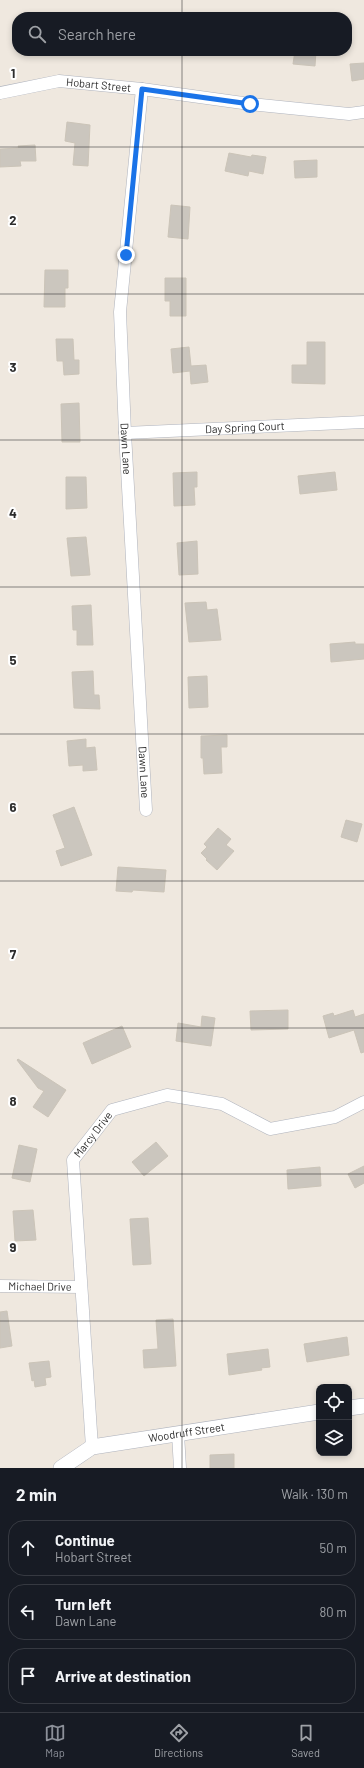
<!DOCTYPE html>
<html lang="en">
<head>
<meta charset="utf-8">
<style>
	:root { --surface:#171b24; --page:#242831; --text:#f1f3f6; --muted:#9ea1a6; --line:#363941; --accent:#8c9099 }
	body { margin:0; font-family:Barlow,sans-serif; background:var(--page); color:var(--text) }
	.controls { position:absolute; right:12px; bottom:12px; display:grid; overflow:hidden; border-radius:8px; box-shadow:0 2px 6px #0003 }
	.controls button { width:36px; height:36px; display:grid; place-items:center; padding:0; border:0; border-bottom:1px solid var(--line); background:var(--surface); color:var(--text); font:20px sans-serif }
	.stop { position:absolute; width:12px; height:12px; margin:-9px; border:3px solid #1a73e8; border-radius:50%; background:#fff }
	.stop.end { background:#1a73e8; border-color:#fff; box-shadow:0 1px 4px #0008 }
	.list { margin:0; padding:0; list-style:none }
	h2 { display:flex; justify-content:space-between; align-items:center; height:52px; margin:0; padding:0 16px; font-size:17px }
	h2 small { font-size:13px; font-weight:400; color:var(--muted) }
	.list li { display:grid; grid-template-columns:26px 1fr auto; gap:12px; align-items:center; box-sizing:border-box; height:56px; margin:0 8px 8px; padding:0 8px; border:1px solid var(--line); border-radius:16px }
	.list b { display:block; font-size:15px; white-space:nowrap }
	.list p { margin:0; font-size:13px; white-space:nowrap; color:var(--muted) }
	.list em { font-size:13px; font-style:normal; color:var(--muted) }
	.icon { flex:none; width:22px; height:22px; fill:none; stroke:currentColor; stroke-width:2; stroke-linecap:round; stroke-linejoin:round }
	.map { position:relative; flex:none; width:364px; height:1468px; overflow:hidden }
	.search { position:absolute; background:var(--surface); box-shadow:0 2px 6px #0003; left:12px; right:12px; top:12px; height:44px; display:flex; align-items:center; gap:10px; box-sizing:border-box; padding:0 14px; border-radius:16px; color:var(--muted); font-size:15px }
	.sheet { height:244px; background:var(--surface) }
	nav { display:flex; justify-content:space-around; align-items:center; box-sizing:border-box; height:56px; border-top:1px solid var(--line); background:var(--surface); font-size:11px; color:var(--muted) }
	nav a { display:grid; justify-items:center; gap:2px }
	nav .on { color:var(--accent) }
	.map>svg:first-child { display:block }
	.building { fill:#cbc6be; stroke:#cbc4b8 }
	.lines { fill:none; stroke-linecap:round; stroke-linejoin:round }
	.minor-casing { stroke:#afb3bd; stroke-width:13 }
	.tertiary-casing { stroke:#afb3bd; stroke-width:16 }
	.minor { stroke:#fff; stroke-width:12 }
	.tertiary { stroke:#fff; stroke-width:15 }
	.route { stroke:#1a73e8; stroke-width:5 }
	.grid { fill:none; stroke:#2d2d2d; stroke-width:1; stroke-opacity:0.55 }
	.labels { text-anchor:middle; stroke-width:4; stroke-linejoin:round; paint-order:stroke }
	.street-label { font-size:11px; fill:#2d2d2d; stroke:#fff }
	.grid-label { font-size:13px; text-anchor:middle; font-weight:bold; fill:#2d2d2d; stroke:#fff; stroke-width:4; stroke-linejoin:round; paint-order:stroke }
</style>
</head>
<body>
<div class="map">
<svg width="364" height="1468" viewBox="0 0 364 1468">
	<rect width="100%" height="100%" fill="#efe8df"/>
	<!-- building -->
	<g class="building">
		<path d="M 295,51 L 316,51 L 315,66 L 293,64 Z"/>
		<path d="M 364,63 L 364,79 L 352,81 L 350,64 Z"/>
		<path d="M 67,122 L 90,125 L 88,166 L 73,165 L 75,143 L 65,141 Z"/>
		<path d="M 35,145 L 36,161 L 20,161 L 21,166 L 0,167 L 0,149 L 19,148 L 18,146 Z"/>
		<path d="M 229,153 L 251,157 L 252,155 L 266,157 L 263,174 L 249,171 L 248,176 L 225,171 Z"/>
		<path d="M 317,160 L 317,177 L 295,178 L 294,161 Z"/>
		<path d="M 171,205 L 190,207 L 188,239 L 168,237 Z"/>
		<path d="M 45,270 L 68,270 L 68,288 L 65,288 L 65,307 L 44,307 Z"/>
		<path d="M 165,278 L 186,278 L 186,316 L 170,316 L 170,301 L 165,301 Z"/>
		<path d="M 56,339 L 73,339 L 74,360 L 79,360 L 79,374 L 64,375 L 63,361 L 57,361 Z"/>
		<path d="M 307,342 L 325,342 L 325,384 L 292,383 L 292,365 L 307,365 Z"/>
		<path d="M 189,347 L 191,366 L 206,365 L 208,382 L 191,384 L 190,371 L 173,373 L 171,349 Z"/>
		<path d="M 79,403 L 80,442 L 62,442 L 61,404 Z"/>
		<path d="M 197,472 L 197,487 L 194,487 L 195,505 L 174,506 L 173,473 Z"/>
		<path d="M 335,472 L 337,490 L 300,494 L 298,476 Z"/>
		<path d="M 66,477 L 86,477 L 87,508 L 66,509 Z"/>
		<path d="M 86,537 L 90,575 L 71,576 L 67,538 Z"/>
		<path d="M 197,541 L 198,574 L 179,575 L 177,543 Z"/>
		<path d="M 206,602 L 207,610 L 217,609 L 221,640 L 189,642 L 185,603 Z"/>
		<path d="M 91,605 L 93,645 L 77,645 L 77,630 L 73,630 L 72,606 Z"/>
		<path d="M 355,642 L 355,644 L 364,644 L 364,659 L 331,662 L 330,644 Z"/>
		<path d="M 93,671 L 94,695 L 99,695 L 100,709 L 74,708 L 72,672 Z"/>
		<path d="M 207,676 L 208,707 L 189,708 L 188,677 Z"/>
		<path d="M 227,735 L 227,747 L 221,747 L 222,773 L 204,774 L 203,758 L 201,758 L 201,736 Z"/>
		<path d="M 86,739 L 86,748 L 95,747 L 97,770 L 83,771 L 83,765 L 69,766 L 67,741 Z"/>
		<path d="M 74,807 L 92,855 L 61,866 L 56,851 L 65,848 L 53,815 Z"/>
		<path d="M 346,820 L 362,824 L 357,842 L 341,837 Z"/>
		<path d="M 218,828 L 231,839 L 226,845 L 234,851 L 217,870 L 206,860 L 207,859 L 201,853 L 207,847 L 204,844 Z"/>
		<path d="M 118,867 L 166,870 L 164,892 L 133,890 L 132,892 L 116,891 Z"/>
		<path d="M 288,1010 L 288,1029 L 251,1030 L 250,1011 Z"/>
		<path d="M 353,1010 L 355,1017 L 364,1014 L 364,1052 L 361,1053 L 354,1030 L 329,1038 L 323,1016 L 333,1013 L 334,1016 Z"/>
		<path d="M 202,1016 L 215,1018 L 211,1046 L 176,1041 L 178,1023 L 201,1027 Z"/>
		<path d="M 122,1026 L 131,1047 L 92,1064 L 83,1043 Z"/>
		<path d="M 18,1059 L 66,1090 L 48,1117 L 33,1107 L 44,1091 L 38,1088 L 17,1060 Z"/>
		<path d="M 156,1142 L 168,1156 L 144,1176 L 132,1162 Z"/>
		<path d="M 19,1145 L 37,1149 L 30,1182 L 12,1178 Z"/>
		<path d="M 364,1166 L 364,1183 L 355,1188 L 348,1174 Z"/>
		<path d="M 320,1167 L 321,1186 L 288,1189 L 287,1170 Z"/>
		<path d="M 33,1210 L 36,1240 L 15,1241 L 13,1211 Z"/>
		<path d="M 148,1218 L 151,1264 L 133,1265 L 130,1219 Z"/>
		<path d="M 7,1311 L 12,1346 L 0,1348 L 0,1312 Z"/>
		<path d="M 173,1319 L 176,1366 L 144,1368 L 143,1350 L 158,1349 L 156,1320 Z"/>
		<path d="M 347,1337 L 349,1355 L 307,1362 L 304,1344 Z"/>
		<path d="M 268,1349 L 270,1367 L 261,1368 L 262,1370 L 229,1375 L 227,1354 Z"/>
		<path d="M 49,1361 L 51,1377 L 45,1378 L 46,1385 L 35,1387 L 34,1380 L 32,1381 L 29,1363 Z"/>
		<path d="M 234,1454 L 234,1468 L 210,1468 L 210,1455 Z"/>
	</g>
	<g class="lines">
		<defs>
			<g id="minor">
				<path id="s1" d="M 142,89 L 120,312 L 125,433 L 146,810"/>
				<path id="s2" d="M 0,93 L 59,81 L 142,89 L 250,104 L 349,114 L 364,112"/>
				<path id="s3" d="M 125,433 L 364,422"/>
				<path id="s4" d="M 0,1286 L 81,1287"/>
				<path d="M 178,1434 L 180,1468"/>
				<path id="s5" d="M 92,1447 L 73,1160 L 112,1110 L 167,1095 L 222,1104 L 270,1129 L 335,1117 L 364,1102"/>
			</g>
			<g id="tertiary">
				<path d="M 349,1408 L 364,1406"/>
				<path id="s6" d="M 61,1468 L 92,1447 L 319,1412"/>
			</g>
		</defs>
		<!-- minor casing -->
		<use href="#minor" class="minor-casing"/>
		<!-- tertiary casing -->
		<use href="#tertiary" class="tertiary-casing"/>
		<!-- minor -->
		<use href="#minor" class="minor"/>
		<!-- tertiary -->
		<use href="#tertiary" class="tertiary"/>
	</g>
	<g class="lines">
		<!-- route -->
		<path class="route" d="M 126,255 L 142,89 L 250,104"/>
	</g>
	<!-- grid -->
	<path class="grid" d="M 182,0 L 182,17M 182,51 L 182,1468M 0,147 L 364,147M 0,294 L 364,294M 0,440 L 364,440M 0,587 L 364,587M 0,734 L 364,734M 0,881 L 364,881M 0,1028 L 364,1028M 0,1174 L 364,1174M 0,1321 L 364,1321"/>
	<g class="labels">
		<!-- street labels -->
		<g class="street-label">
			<text dy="4" stroke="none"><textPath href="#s2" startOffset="100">Hobart Street</textPath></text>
			<text dy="4" stroke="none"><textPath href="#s3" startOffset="120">Day Spring Court</textPath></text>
			<text dy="4" stroke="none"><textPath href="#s1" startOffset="361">Dawn Lane</textPath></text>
			<text dy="4" stroke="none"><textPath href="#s1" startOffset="685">Dawn Lane</textPath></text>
			<text dy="4" stroke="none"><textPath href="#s5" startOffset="320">Marcy Drive</textPath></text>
			<text dy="4" stroke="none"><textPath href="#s4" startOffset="40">Michael Drive</textPath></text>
			<text dy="4" stroke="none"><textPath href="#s6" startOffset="133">Woodruff Street</textPath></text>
		</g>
	</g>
	<g class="grid-label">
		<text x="13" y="78">1</text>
		<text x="13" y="225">2</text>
		<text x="13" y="372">3</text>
		<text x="13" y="518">4</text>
		<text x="13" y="665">5</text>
		<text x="13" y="812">6</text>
		<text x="13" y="959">7</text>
		<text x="13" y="1106">8</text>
		<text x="13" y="1252">9</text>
	</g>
</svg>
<div class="controls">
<button><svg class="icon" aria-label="locate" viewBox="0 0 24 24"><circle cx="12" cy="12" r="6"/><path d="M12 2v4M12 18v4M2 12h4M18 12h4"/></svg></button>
<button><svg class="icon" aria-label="layers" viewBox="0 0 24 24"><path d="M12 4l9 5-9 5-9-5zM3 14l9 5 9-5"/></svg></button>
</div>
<div class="stop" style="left:250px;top:104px"></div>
<div class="stop end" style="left:126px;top:255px"></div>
<div class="search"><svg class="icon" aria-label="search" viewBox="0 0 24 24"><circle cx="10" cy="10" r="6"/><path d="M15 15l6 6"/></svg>Search here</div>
</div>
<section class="sheet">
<h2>2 min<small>Walk · 130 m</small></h2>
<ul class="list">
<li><svg class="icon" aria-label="ahead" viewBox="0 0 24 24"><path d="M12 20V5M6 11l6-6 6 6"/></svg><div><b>Continue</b><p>Hobart Street</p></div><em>50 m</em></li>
<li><svg class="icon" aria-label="left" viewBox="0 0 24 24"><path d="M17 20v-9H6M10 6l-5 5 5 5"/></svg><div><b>Turn left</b><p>Dawn Lane</p></div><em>80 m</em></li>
<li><svg class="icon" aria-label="arrive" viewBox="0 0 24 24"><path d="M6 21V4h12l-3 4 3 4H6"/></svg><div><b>Arrive at destination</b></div></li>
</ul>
</section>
<nav>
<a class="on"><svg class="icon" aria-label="map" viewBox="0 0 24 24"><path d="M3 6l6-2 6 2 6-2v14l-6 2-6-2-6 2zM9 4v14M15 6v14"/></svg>Map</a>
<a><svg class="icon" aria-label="directions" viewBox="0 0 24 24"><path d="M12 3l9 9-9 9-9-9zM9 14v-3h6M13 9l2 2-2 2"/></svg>Directions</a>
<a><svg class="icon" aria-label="saved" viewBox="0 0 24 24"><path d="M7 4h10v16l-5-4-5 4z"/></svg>Saved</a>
</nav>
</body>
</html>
